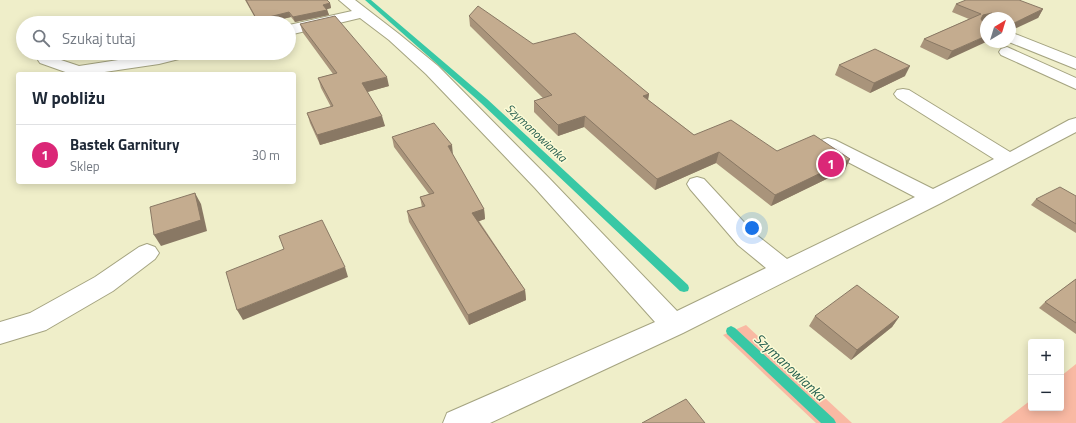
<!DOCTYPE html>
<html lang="pl">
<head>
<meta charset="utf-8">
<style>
	:root { --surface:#fff; --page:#f6f6f7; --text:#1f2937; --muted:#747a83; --line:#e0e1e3; --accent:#db2777 }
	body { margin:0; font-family:"Titillium Web",sans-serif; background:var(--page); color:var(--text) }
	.controls { position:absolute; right:12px; bottom:12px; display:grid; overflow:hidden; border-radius:4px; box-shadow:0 2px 10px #0003 }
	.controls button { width:36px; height:36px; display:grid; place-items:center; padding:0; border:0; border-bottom:1px solid var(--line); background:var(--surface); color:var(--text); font:20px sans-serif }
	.compass { position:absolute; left:980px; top:12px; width:36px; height:36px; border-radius:50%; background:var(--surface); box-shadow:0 2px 10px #0003; rotate:38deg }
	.you { position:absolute; left:752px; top:228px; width:14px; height:14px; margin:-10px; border:3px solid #fff; border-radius:50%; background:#1a73e8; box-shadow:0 0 0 6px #1a73e833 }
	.badge { display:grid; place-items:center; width:26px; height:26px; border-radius:50%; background:var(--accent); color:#fff; font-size:13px; font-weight:700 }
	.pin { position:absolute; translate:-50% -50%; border:2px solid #fff; box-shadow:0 1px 4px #0006 }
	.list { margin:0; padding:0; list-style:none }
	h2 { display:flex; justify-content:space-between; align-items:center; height:52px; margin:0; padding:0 16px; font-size:17px }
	h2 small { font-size:13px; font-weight:400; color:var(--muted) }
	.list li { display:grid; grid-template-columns:26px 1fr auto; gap:12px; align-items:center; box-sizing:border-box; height:60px; padding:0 16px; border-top:1px solid var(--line) }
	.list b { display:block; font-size:15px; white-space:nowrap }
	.list p { margin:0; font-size:13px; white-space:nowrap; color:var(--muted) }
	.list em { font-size:13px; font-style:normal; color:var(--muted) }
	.icon { flex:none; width:22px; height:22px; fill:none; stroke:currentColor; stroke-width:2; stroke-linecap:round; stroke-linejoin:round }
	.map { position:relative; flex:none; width:1076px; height:423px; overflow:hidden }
	.search { position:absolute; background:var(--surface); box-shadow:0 2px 10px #0003; left:16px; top:16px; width:280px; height:44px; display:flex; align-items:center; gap:10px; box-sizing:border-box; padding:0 14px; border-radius:22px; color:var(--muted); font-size:15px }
	.panel { position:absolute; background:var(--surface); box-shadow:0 2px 10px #0003; left:16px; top:72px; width:280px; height:112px; border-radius:4px }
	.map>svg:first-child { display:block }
	.green { fill:#f9b9a3 }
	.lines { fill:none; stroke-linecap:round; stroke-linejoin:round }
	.stream { fill:#38c8a5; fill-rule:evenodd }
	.minor-casing { stroke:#a5a481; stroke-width:2 }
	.minor { fill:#fff; fill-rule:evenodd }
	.wall { fill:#a9947b }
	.shaded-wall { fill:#897864 }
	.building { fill:#c4ac8f; stroke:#897864 }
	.labels { text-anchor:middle; stroke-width:3; stroke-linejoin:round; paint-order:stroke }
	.water-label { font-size:12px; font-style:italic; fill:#275e4f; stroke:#fcfbd6 }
	.near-water-label { font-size:14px; font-style:italic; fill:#275e4f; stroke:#fcfbd6 }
</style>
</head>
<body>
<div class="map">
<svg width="1076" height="423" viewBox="0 0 1076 423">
	<rect width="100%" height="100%" fill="#efeec9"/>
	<!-- green -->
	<g class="green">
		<path d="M 746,325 L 852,423 L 816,423 L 723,335 Z"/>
		<path d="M 1076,364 L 1076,423 L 1001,423 L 1031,400 L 1031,408 L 1061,408 L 1061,376 Z"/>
	</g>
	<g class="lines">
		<!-- stream -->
		<g class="stream">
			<path d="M 365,0 L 371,0 L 487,99 L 688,285 L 689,288 L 688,291 L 684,292 L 680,291 L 481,103 Z"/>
			<path d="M 731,326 L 735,328 L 834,419 L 836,423 L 821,423 L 727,334 L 726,331 L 727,328 Z"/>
		</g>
		<defs>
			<g id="minor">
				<path d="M 339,0 L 355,0 L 399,34 L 438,66 L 549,178 L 677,311 L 766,268 L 738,245 L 690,189 L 687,184 L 690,179 L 697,177 L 704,179 L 754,233 L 787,259 L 915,197 L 821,148 L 818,144 L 821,140 L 828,138 L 835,140 L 933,189 L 994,159 L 897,98 L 894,94 L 897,90 L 903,89 L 909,90 L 1010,152 L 1069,120 L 1076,118 L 1076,132 L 941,203 L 683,333 L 490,423 L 443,423 L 447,413 L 655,322 L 535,188 L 426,74 L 389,40 L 360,18 L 289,35 L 289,25 L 352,11 Z"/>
				<path d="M 1010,32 L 1076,58 L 1076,69 L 1009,42 Z"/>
				<path d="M 1007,47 L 1076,78 L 1076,89 L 1001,55 L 999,52 L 1001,49 Z"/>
				<path d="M 164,53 L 193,53 L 191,56 L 159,64 L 91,74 L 71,74 L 40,63 L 38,60 L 40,57 L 46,55 L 79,66 Z"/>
				<path d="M 147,244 L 155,247 L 159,253 L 155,259 L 113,291 L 46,330 L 0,344 L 0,322 L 30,313 L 95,277 L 139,247 Z"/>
			</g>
		</defs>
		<!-- minor casing -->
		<use href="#minor" class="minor-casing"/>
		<!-- minor -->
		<use href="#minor" class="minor"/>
	</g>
	<!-- wall -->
	<g class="wall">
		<path d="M 245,0 L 327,0 L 330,3 L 331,8 L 327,9 L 329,15 L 295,22 L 291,17 L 265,23 L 258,23 Z"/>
		<path d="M 956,4 L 1043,9 L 1038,18 L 986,18 L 984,22 L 947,60 L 920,47 L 924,39 L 969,19 L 952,12 Z"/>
		<path d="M 469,16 L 649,94 L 648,100 L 694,135 L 777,151 L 845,170 L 771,206 L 716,163 L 655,190 L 584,127 L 558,136 L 534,112 L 534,101 L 543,98 L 470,26 Z"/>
		<path d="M 300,24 L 389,86 L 367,92 L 385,126 L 320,145 L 310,123 L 307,113 L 331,107 L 321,88 L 318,78 L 333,74 L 303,33 Z"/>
		<path d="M 839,65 L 905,76 L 870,93 L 835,75 Z"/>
		<path d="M 392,137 L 453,155 L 484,209 L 485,219 L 479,221 L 525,290 L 526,300 L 469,325 L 409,222 L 407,211 L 422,207 L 420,197 L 429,194 L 394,147 Z"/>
		<path d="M 1076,196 L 1076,233 L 1031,205 L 1036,199 Z"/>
		<path d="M 1076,279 L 1076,334 L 1039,308 L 1045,302 Z"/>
		<path d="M 815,316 L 899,317 L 892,327 L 851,360 L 809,326 Z"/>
	</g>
	<!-- shaded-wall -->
	<g class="shaded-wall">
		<path d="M 330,3 L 331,8 L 324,10 L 323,5 Z"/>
		<path d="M 1043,9 L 1038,18 L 1010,31 L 1010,25 Z"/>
		<path d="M 327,10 L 329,15 L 295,22 L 293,17 Z"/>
		<path d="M 289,12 L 291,17 L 265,23 L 258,23 L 257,20 Z"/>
		<path d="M 992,13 L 989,18 L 986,18 L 986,22 L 979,23 L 983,15 Z"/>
		<path d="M 986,36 L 986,42 L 947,60 L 952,51 Z"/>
		<path d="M 910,66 L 905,76 L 870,93 L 874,83 Z"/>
		<path d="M 387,77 L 389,86 L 364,93 L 362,83 Z"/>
		<path d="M 649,94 L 647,105 L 643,96 Z"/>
		<path d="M 382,116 L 385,126 L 320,145 L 317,135 Z"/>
		<path d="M 585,116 L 584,127 L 558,136 L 558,125 Z"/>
		<path d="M 452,145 L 453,155 L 448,146 Z"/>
		<path d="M 719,152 L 716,163 L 655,190 L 657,179 Z"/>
		<path d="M 850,159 L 845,170 L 771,206 L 775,195 Z"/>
		<path d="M 195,193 L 201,204 L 207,231 L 161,246 L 154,235 Z"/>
		<path d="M 484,209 L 485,219 L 474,223 L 472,213 Z"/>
		<path d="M 345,267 L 348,277 L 243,320 L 237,310 Z"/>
		<path d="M 525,290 L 526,300 L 469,325 L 468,315 Z"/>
		<path d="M 899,317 L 892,327 L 851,360 L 857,350 Z"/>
	</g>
	<!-- building -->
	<g class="building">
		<path d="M 246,0 L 327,0 L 330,3 L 323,5 L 327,10 L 293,17 L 289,12 L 257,20 Z"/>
		<path d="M 966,0 L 1019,0 L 1043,9 L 1010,25 L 1010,18 L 992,18 L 992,13 L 983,15 L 981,19 L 983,22 L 986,23 L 986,36 L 952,51 L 924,39 L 981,14 L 956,4 Z"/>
		<path d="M 478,6 L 533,44 L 575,33 L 649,94 L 643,96 L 694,135 L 731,120 L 777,151 L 814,135 L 850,159 L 775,195 L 719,152 L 657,179 L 585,116 L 558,125 L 534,101 L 552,95 L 469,16 Z"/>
		<path d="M 335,16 L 387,77 L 362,83 L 382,116 L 317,135 L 307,113 L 333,106 L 318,78 L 337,73 L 300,24 Z"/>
		<path d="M 875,49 L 910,66 L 874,83 L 839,65 Z"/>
		<path d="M 434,123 L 452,145 L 448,146 L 484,209 L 472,213 L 525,290 L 468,315 L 407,211 L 425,206 L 420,197 L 434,193 L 392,137 Z"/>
		<path d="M 1060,187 L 1076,196 L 1076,224 L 1036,199 Z"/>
		<path d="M 195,193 L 201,220 L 154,235 L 150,207 Z"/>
		<path d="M 322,220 L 345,267 L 237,310 L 226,272 L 284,249 L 279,236 Z"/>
		<path d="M 1076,279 L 1076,323 L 1045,302 Z"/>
		<path d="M 857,285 L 899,317 L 857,350 L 815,316 Z"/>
		<path d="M 686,399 L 705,423 L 642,423 Z"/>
	</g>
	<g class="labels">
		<!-- water labels -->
		<g class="water-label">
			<text transform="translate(536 133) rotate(43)" y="4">Szymanowianka</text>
		</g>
		<!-- near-water labels -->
		<g class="near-water-label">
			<text transform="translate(790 367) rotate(43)" y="5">Szymanowianka</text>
		</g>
	</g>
</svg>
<div class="controls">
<button>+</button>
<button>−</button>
</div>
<svg class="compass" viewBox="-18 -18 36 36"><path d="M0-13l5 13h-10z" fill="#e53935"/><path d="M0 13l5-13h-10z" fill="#747a83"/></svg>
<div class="you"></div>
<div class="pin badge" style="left:831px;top:164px">1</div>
<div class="search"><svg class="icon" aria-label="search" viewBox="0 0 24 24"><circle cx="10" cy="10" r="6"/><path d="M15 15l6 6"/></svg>Szukaj tutaj</div>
<section class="panel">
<h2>W pobliżu<small></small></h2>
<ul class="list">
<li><span class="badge">1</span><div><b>Bastek Garnitury</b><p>Sklep</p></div><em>30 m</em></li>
</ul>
</section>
</div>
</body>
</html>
